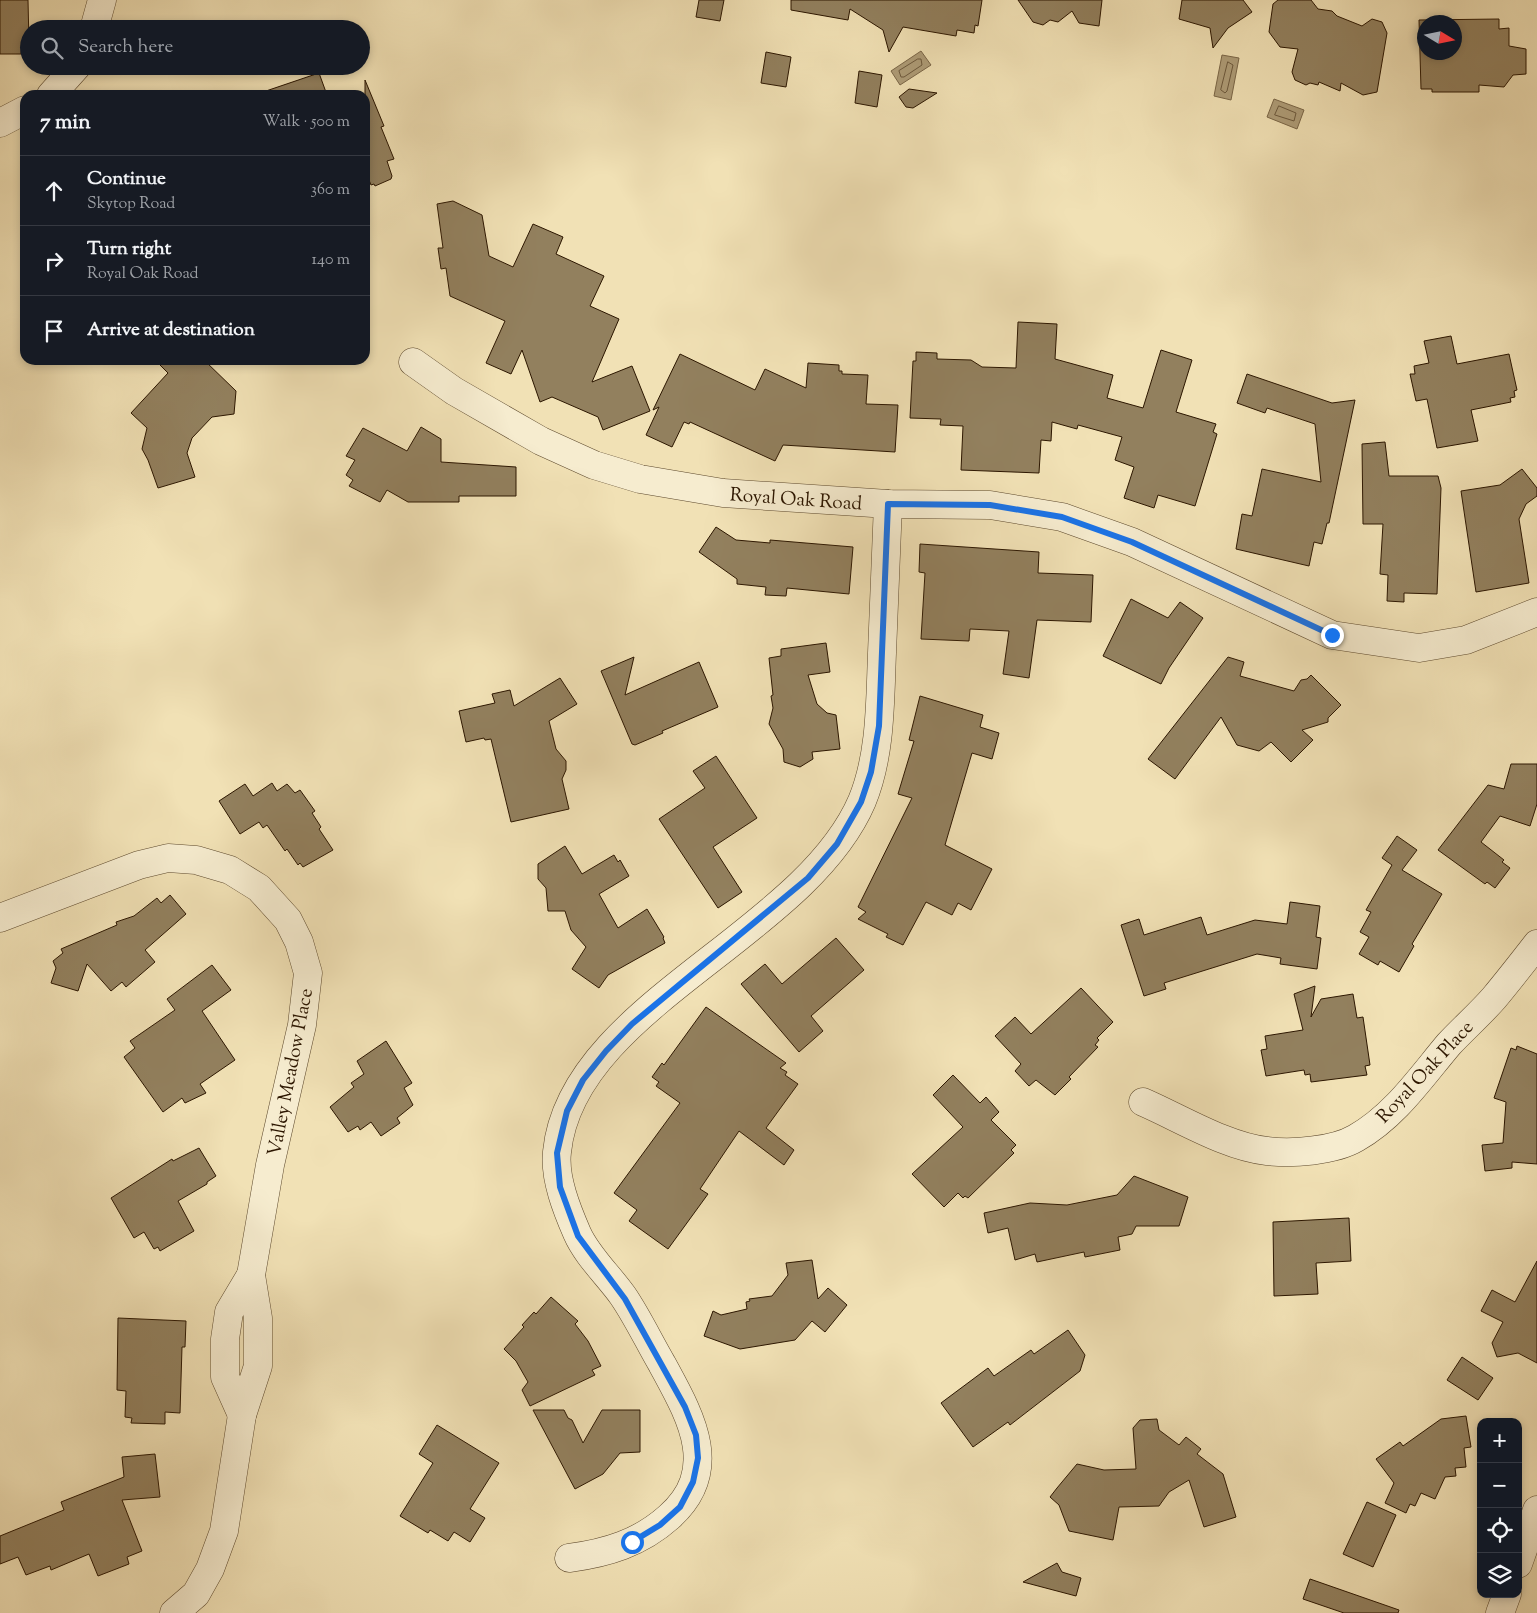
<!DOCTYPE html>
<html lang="en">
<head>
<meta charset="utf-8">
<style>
	:root { --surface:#171b24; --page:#20242c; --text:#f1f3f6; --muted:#9ea1a6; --line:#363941 }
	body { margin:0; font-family:"Sorts Mill Goudy",serif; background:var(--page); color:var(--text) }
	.controls { position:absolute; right:15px; bottom:15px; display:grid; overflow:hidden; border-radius:10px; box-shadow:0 2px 8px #0003 }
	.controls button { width:45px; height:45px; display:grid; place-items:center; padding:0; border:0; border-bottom:1px solid var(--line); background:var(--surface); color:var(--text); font:25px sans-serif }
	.compass { position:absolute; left:1417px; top:15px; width:45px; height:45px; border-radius:50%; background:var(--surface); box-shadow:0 2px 8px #0003; rotate:100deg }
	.stop { position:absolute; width:15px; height:15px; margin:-11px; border:4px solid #1a73e8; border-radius:50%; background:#fff }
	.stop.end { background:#1a73e8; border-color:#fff; box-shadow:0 1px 5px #0008 }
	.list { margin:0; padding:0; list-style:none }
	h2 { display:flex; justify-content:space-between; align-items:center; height:65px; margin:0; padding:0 20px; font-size:21px }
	h2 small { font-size:16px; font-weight:400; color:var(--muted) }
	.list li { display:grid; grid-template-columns:32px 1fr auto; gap:15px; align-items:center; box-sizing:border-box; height:70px; padding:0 20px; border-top:1px solid var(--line) }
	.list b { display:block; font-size:19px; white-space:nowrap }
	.list p { margin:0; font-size:16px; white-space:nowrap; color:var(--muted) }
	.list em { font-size:16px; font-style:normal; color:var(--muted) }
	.icon { flex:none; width:28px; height:28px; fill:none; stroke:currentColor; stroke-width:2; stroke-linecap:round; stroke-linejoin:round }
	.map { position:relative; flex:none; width:1537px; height:1613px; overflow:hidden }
	.search { position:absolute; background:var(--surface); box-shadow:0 2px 8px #0003; left:20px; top:20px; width:350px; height:55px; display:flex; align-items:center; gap:12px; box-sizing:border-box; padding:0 18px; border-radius:28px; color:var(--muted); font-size:19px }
	.panel { position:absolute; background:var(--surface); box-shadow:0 2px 8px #0003; left:20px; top:90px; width:350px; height:275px; border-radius:15px }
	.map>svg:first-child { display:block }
	.water { fill:#ae9c77; stroke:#7a6647 }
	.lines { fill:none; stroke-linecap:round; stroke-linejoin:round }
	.shore { stroke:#6d593c; stroke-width:1 }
	.building { fill:#92805e; stroke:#2c1600; fill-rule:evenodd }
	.street-casing { stroke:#5d492d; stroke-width:29 }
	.street { stroke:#f6eccf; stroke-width:28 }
	.route { stroke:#1a73e8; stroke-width:6 }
	.labels { text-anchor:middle; stroke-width:4; stroke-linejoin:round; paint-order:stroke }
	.street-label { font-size:19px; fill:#2c1600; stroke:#f6eccf }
</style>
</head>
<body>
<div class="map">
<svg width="1537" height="1613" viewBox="0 0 1537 1613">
	<rect width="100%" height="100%" fill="#f1e1b5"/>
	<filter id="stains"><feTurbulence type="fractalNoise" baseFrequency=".004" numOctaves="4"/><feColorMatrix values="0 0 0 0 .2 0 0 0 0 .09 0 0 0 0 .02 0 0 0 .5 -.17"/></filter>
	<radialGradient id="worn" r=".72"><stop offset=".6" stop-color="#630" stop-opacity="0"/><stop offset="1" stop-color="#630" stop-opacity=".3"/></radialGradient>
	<!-- water -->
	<g class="water">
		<path d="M 921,51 L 931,65 L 900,85 L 891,71 Z"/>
		<path d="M 1222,55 L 1239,58 L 1231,100 L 1214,96 Z"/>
		<path d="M 1274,99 L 1304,110 L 1297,129 L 1267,117 Z"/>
	</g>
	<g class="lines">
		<!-- shore -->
		<g class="shore">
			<path d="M 918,59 L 921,59 L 922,65 L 904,77 L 901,77 L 899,71 Z"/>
			<path d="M 1228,62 L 1233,65 L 1227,91 L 1225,93 L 1221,90 Z"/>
			<path d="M 1279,106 L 1296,113 L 1294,121 L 1275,115 Z"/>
		</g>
	</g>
	<!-- building -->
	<g class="building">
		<path d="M 0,0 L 28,0 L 29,44 L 22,44 L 21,54 L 0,54 Z"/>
		<path d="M 699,0 L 724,0 L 720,21 L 696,17 Z"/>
		<path d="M 791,0 L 982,0 L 978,26 L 975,25 L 974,33 L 957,30 L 956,36 L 903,27 L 889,52 L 883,30 L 850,9 L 848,20 L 791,10 Z"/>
		<path d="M 1018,0 L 1102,0 L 1099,26 L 1079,23 L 1072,11 L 1058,22 L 1050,20 L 1043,25 L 1033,22 Z"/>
		<path d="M 1182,0 L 1243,0 L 1252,12 L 1228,28 L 1213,48 L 1210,28 L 1179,19 Z"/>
		<path d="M 1278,0 L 1311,0 L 1318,9 L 1332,11 L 1337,16 L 1362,26 L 1372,19 L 1382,22 L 1387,33 L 1377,92 L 1363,95 L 1341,83 L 1340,91 L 1319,82 L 1318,85 L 1310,83 L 1306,85 L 1295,80 L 1292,72 L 1298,49 L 1280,47 L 1269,32 L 1273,4 Z"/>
		<path d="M 1499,19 L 1499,29 L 1509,28 L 1509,46 L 1526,49 L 1526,74 L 1513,75 L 1504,87 L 1479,85 L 1479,92 L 1432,92 L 1432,89 L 1421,89 L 1419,20 ZM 1424,22 L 1454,22 L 1454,52 L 1424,52 Z"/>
		<path d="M 766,52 L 791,57 L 786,87 L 761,83 Z"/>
		<path d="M 859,71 L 882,75 L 877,107 L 855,103 Z"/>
		<path d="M 319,73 L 327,95 L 264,95 L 263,92 Z"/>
		<path d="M 365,80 L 384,126 L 381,127 L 394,159 L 387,161 L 392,176 L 391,179 L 375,186 L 374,184 L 371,185 L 365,170 Z"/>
		<path d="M 909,89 L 937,93 L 913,108 L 906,107 L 899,97 Z"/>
		<path d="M 453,201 L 482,215 L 489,256 L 513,267 L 533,224 L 563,237 L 556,254 L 604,276 L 590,306 L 619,319 L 592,382 L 632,366 L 650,411 L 603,430 L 598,417 L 552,397 L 540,402 L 522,350 L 511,374 L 486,363 L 505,321 L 450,296 L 446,268 L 441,269 L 438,248 L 443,248 L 437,204 Z"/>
		<path d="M 1018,322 L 1057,324 L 1055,359 L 1113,375 L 1107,398 L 1143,408 L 1161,350 L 1192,360 L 1176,412 L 1216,424 L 1213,432 L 1217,434 L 1195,506 L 1158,495 L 1154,508 L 1124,498 L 1134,467 L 1115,460 L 1122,437 L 1078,425 L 1077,429 L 1052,422 L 1051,441 L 1041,440 L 1039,473 L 961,470 L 963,426 L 940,425 L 941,419 L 910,418 L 913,361 L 916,361 L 916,352 L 937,353 L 937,359 L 971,360 L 982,367 L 1016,368 Z"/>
		<path d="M 1451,336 L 1457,364 L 1509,354 L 1517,390 L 1514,391 L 1515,397 L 1510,398 L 1511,402 L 1471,410 L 1478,441 L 1437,448 L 1427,399 L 1416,401 L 1410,374 L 1415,374 L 1414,366 L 1429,363 L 1424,341 Z"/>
		<path d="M 680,354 L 755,390 L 765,369 L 806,388 L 808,363 L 839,365 L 839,371 L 842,371 L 842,374 L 868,375 L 866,404 L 898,405 L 895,452 L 783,445 L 775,461 L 690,422 L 689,424 L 684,422 L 672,447 L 646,435 L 659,407 L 653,410 Z"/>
		<path d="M 155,360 L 204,360 L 236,391 L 234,414 L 212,417 L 192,438 L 187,453 L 195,477 L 158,488 L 148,460 L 142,449 L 147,428 L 131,413 L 168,373 Z"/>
		<path d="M 1247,374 L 1332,403 L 1355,400 L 1329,523 L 1327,523 L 1322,544 L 1314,542 L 1309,566 L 1236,549 L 1242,514 L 1252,516 L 1262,469 L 1321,482 L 1315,424 L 1267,408 L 1265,413 L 1237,403 Z"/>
		<path d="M 421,427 L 441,439 L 441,462 L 516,467 L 516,496 L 459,496 L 459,502 L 408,502 L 387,490 L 380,502 L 349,486 L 353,480 L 346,475 L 355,460 L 346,456 L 363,428 L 407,451 Z"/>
		<path d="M 1385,442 L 1389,476 L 1438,476 L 1441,488 L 1437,594 L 1404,593 L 1404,602 L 1387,601 L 1388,575 L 1380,574 L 1383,524 L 1363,524 L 1362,444 Z"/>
		<path d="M 1522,469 L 1537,488 L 1537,496 L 1526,504 L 1519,519 L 1529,583 L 1476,592 L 1461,491 L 1500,485 Z"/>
		<path d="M 716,527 L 736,540 L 770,543 L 770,540 L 853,547 L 849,594 L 787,588 L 786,596 L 765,595 L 766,587 L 737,584 L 737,579 L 699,552 Z"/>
		<path d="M 920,544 L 1039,552 L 1038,573 L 1093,575 L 1091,622 L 1037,620 L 1029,678 L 1003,674 L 1009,631 L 970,629 L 969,641 L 921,639 L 925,573 L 919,572 Z"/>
		<path d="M 1131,599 L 1168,618 L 1180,602 L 1203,618 L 1169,668 L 1161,684 L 1103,656 Z"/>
		<path d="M 826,643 L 830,672 L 808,675 L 817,704 L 827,713 L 836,715 L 840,749 L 812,752 L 813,759 L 800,767 L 784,762 L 783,749 L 769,724 L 773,708 L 771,696 L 773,695 L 769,658 L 781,656 L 781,649 Z"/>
		<path d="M 634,657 L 625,695 L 699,662 L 718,707 L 662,731 L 663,733 L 635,745 L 632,744 L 601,671 Z"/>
		<path d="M 1228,657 L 1244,662 L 1240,676 L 1294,691 L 1301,680 L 1307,679 L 1311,675 L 1341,705 L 1328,718 L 1328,722 L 1302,730 L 1313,740 L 1291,762 L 1271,742 L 1259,751 L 1237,745 L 1221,717 L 1175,779 L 1148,759 Z"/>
		<path d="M 560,678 L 577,704 L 549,721 L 556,749 L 566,761 L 566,770 L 562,779 L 569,809 L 511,822 L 491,739 L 485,740 L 484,738 L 466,742 L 459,711 L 495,703 L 492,694 L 510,690 L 514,706 Z"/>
		<path d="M 920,696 L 983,715 L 980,727 L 999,733 L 992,759 L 972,753 L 945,845 L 992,869 L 971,910 L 958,903 L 952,915 L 926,902 L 903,945 L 886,937 L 888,934 L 858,919 L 866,912 L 858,907 L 912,798 L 898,794 L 914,741 L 909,740 Z"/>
		<path d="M 716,756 L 757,818 L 713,847 L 742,892 L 718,908 L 659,819 L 705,788 L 693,771 Z"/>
		<path d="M 1511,764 L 1537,764 L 1537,804 L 1530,826 L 1500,816 L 1481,842 L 1504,860 L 1502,862 L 1510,868 L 1495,888 L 1487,882 L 1485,884 L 1438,850 L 1488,785 L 1504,789 Z"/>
		<path d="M 272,783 L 277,791 L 287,784 L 295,793 L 300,790 L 315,811 L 312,813 L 321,827 L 319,829 L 333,850 L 303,867 L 300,863 L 298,865 L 287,849 L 285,851 L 267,825 L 263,828 L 259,822 L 240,834 L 219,801 L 245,784 L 253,796 Z"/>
		<path d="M 1397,836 L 1417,850 L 1402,870 L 1442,894 L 1412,944 L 1414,946 L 1399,972 L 1380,961 L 1378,965 L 1359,954 L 1369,937 L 1360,932 L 1371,912 L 1366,910 L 1392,865 L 1382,858 Z"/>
		<path d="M 565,846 L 582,874 L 614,855 L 618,862 L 620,860 L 629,876 L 599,894 L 618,928 L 647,909 L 664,937 L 663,938 L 665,943 L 608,975 L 599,988 L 572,969 L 586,947 L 571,930 L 565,911 L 548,911 L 546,888 L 538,879 L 538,864 Z"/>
		<path d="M 170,895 L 186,914 L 145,950 L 155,962 L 126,987 L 122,982 L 111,991 L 87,964 L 78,991 L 51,983 L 56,968 L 53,961 L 63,953 L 61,949 L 117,925 L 116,922 L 134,916 L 157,898 L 161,903 Z"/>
		<path d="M 1290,902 L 1320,906 L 1316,937 L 1321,938 L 1317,969 L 1280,964 L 1281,958 L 1257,954 L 1164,983 L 1166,989 L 1144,996 L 1121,925 L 1139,919 L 1144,935 L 1201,917 L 1207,935 L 1255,920 L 1287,924 Z"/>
		<path d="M 836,938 L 864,970 L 811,1016 L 823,1031 L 799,1052 L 741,984 L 765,964 L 782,984 Z"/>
		<path d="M 212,965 L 231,990 L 202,1011 L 235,1060 L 200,1084 L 206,1093 L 185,1103 L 182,1098 L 163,1112 L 124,1057 L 135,1048 L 130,1041 L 175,1010 L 167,999 Z"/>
		<path d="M 1315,986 L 1311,1017 L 1321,999 L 1353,994 L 1357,1018 L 1363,1017 L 1370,1065 L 1365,1066 L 1367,1075 L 1311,1082 L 1310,1074 L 1305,1075 L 1304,1070 L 1266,1076 L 1261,1050 L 1267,1049 L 1265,1036 L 1303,1030 L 1294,994 Z"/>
		<path d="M 1081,988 L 1113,1022 L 1097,1038 L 1099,1040 L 1095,1045 L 1098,1047 L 1069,1077 L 1071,1079 L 1055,1095 L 1036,1080 L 1029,1086 L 1015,1071 L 1021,1064 L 995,1036 L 1015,1017 L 1031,1034 Z"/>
		<path d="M 706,1007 L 786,1063 L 780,1068 L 787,1072 L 785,1075 L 798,1084 L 766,1128 L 794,1150 L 784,1165 L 739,1131 L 700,1189 L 708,1194 L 668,1249 L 629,1221 L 637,1210 L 614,1193 L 680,1103 L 656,1086 L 659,1082 L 652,1077 L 662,1063 L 664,1065 Z"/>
		<path d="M 386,1041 L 412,1083 L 404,1088 L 413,1105 L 397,1118 L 400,1123 L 381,1136 L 371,1122 L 360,1130 L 358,1126 L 348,1132 L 330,1107 L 354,1087 L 351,1083 L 364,1074 L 357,1061 Z"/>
		<path d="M 1517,1046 L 1537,1054 L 1537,1164 L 1512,1162 L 1512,1168 L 1485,1171 L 1482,1145 L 1503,1143 L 1506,1102 L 1494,1098 L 1511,1048 L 1516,1050 Z"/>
		<path d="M 953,1075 L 980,1103 L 986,1097 L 999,1112 L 991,1120 L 1016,1145 L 1011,1150 L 1014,1153 L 968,1198 L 965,1196 L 963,1198 L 958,1193 L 944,1207 L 912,1174 L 963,1127 L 933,1095 Z"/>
		<path d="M 199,1148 L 216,1176 L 207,1182 L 207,1184 L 178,1201 L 194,1231 L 160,1251 L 158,1247 L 154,1249 L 144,1232 L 134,1238 L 111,1198 L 172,1159 L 173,1161 Z"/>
		<path d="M 1134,1176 L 1188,1197 L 1179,1226 L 1136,1226 L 1132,1234 L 1118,1237 L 1120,1250 L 1085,1257 L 1084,1252 L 1037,1262 L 1035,1254 L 1015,1260 L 1008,1228 L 988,1233 L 984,1213 L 1030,1203 L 1067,1205 L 1117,1195 Z"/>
		<path d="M 1349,1218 L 1351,1261 L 1316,1263 L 1318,1294 L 1274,1296 L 1273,1222 Z"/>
		<path d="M 812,1260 L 818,1299 L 828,1288 L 847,1305 L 825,1332 L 812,1321 L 795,1340 L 740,1349 L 704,1336 L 713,1311 L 721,1315 L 747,1309 L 746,1302 L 750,1301 L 749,1299 L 772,1296 L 788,1275 L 786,1263 Z"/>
		<path d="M 1537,1261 L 1537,1363 L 1518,1353 L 1497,1357 L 1492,1343 L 1503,1322 L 1481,1311 L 1492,1290 L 1515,1302 Z"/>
		<path d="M 551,1297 L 578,1321 L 575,1324 L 588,1341 L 601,1366 L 592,1370 L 595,1375 L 530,1406 L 522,1390 L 528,1382 L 516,1361 L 504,1349 L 524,1327 L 522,1325 L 534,1312 L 536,1314 Z"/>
		<path d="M 118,1318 L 186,1321 L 185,1347 L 182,1347 L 180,1413 L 165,1412 L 165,1424 L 131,1423 L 132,1418 L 125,1417 L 126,1391 L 117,1390 Z"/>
		<path d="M 1068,1330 L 1085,1355 L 1080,1371 L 1010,1425 L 1008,1422 L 973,1447 L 941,1403 L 988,1368 L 994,1376 L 1031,1350 L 1034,1354 Z"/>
		<path d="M 1462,1357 L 1493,1378 L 1478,1400 L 1447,1380 Z"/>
		<path d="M 533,1410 L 564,1410 L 568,1418 L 572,1420 L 583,1443 L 602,1410 L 640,1410 L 640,1452 L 620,1453 L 603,1474 L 575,1489 Z"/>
		<path d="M 1466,1416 L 1471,1447 L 1464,1448 L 1466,1467 L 1455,1468 L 1456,1476 L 1445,1477 L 1435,1499 L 1421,1493 L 1415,1506 L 1410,1504 L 1406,1513 L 1385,1503 L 1394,1483 L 1376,1459 L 1400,1442 L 1403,1446 L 1441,1419 Z"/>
		<path d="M 1157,1419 L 1159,1430 L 1179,1445 L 1186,1437 L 1201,1449 L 1197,1454 L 1223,1474 L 1236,1517 L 1204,1527 L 1189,1480 L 1169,1492 L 1159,1506 L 1119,1507 L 1113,1540 L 1069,1531 L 1059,1505 L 1050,1497 L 1057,1488 L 1077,1464 L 1104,1470 L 1136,1469 L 1133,1428 L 1140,1420 Z"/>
		<path d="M 437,1425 L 499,1463 L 470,1509 L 485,1518 L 470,1542 L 454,1532 L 448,1541 L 430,1530 L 428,1533 L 400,1516 L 433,1463 L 419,1454 Z"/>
		<path d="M 155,1454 L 160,1497 L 122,1500 L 142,1551 L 127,1557 L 129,1564 L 98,1576 L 89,1554 L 51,1570 L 50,1566 L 26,1575 L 18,1557 L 0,1564 L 0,1536 L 64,1510 L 61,1502 L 124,1477 L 122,1457 Z"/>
		<path d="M 1367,1502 L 1396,1515 L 1373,1567 L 1343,1554 Z"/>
		<path d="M 1057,1563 L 1062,1572 L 1081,1578 L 1076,1596 L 1023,1582 Z"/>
		<path d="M 1310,1579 L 1399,1610 L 1398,1613 L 1344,1613 L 1303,1599 Z"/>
	</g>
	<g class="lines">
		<defs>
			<g id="street">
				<path d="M 94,29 L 102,0"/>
				<path d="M 51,95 L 77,66"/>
				<path d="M 0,123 L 25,110"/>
				<path d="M 413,362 L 454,391 L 541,441 L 594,465 L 640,479 L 723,493 L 888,504 L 990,505 L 1062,517 L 1132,542 L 1332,635 L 1419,648 L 1466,640 L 1537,612"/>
				<path d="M 0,918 L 139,865 L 168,858 L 196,860 L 230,870 L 259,888 L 288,920 L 299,942 L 308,973 L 302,1025 L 270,1165 L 251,1275 L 258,1318 L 258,1366 L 242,1415 L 224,1531 L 210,1569 L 196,1594 L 174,1613"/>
				<path d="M 1143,1102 C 1180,1118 1227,1147 1267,1151 C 1292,1154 1334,1151 1356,1138 C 1395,1116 1421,1077 1449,1044 C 1464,1028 1480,1014 1494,998 C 1509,980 1523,962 1537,944"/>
				<path d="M 242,1415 L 225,1377 L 225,1339 L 229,1312 L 251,1275"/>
				<path d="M 569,1558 C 607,1553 640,1543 669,1517 C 723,1469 689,1414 662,1364 C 649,1342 638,1318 623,1296 C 609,1276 587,1256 577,1233 C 567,1210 554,1178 557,1152 C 571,1007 804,936 862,801 C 881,755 880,702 882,653 C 884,603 886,554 888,504"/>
				<path d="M 1518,1564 L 1537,1510"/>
				<path d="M 1500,1613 L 1507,1594"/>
			</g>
		</defs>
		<!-- street casing -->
		<use href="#street" class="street-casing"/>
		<!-- street -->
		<use href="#street" class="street"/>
	</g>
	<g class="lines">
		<!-- route -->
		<path class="route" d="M 632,1542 L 660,1525 L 680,1507 L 693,1482 L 698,1458 L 696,1435 L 685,1407 L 625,1299 L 578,1236 L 560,1187 L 557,1153 L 567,1111 L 583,1080 L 606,1051 L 632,1024 L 808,878 L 837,844 L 861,802 L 871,772 L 879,726 L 888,504 L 990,505 L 1062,517 L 1132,542 L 1332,635"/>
	</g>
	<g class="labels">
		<!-- street labels -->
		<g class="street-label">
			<text transform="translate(796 498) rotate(4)" y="7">Royal Oak Road</text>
			<text transform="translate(1424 1071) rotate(-47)" y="7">Royal Oak Place</text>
			<text transform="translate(289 1072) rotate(-79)" y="7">Valley Meadow Place</text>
		</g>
	</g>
	<rect width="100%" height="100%" filter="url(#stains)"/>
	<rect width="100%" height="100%" fill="url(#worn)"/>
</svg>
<div class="controls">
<button>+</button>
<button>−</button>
<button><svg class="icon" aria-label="locate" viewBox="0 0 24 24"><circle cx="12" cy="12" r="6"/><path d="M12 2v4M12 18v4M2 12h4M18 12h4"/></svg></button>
<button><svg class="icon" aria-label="layers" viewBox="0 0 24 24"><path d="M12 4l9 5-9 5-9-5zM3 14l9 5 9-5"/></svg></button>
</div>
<svg class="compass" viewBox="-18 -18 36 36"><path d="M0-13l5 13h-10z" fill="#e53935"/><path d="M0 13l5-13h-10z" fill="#9ea1a6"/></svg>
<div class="stop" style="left:632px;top:1542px"></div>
<div class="stop end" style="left:1332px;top:635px"></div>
<div class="search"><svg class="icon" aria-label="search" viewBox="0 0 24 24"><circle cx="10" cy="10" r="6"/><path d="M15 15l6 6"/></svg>Search here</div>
<section class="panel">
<h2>7 min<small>Walk · 500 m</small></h2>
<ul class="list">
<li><svg class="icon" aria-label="ahead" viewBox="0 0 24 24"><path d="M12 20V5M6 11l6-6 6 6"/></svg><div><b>Continue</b><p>Skytop Road</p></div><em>360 m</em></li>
<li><svg class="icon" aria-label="right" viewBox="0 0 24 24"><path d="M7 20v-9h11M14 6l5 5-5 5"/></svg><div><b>Turn right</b><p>Royal Oak Road</p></div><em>140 m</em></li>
<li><svg class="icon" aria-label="arrive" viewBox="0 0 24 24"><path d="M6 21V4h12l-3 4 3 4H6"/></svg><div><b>Arrive at destination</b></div></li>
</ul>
</section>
</div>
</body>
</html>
